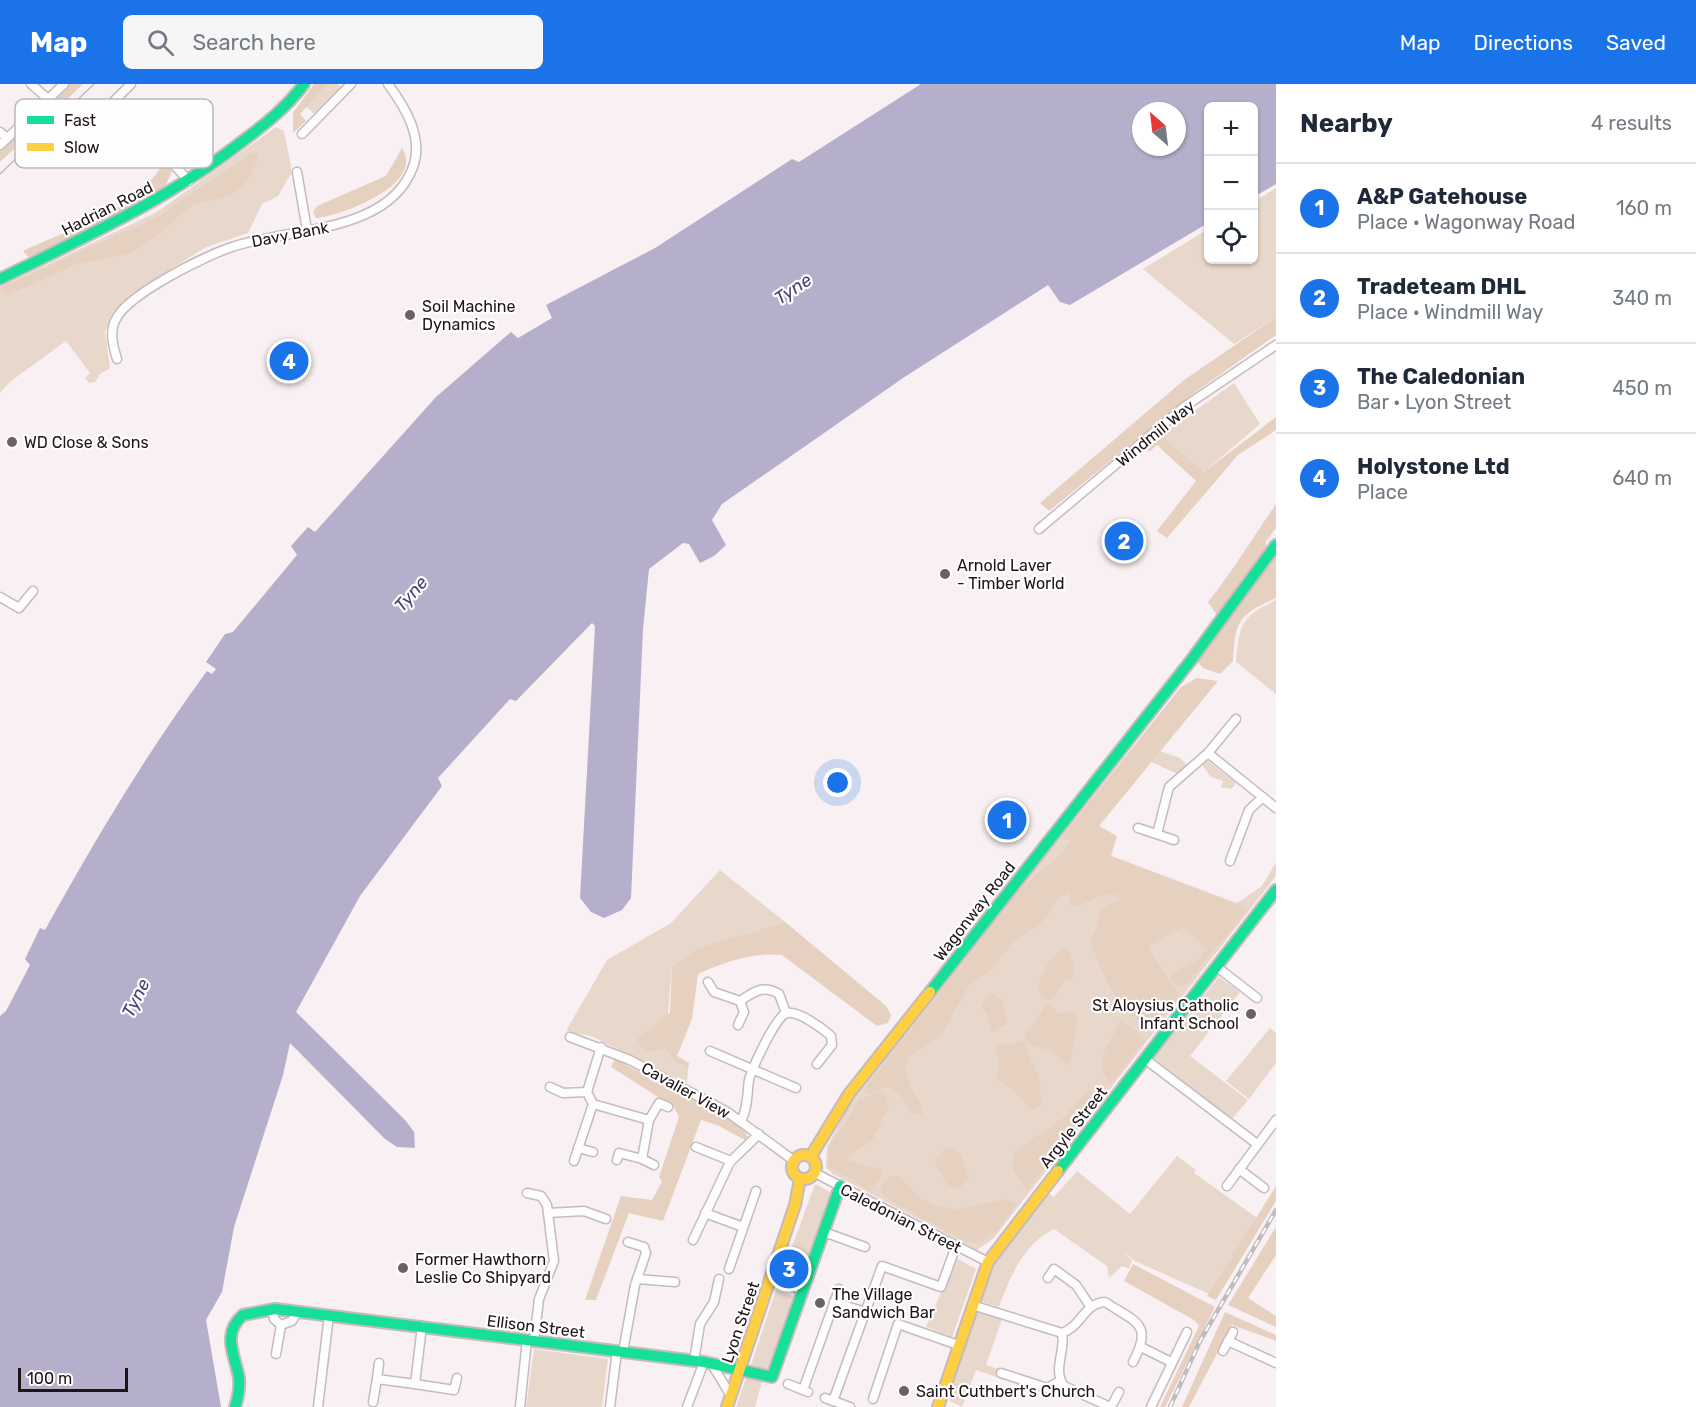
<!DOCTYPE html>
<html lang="en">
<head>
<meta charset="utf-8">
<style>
	:root { --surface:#fff; --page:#f6f6f7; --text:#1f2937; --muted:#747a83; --line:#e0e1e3; --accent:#1a73e8 }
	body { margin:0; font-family:Rubik,sans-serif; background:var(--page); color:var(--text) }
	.controls { position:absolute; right:18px; top:18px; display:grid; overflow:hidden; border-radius:9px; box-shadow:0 2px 4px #0004 }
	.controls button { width:54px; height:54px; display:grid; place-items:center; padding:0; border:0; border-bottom:2px solid var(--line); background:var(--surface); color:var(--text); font:30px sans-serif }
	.compass { position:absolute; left:1132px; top:18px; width:54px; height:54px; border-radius:50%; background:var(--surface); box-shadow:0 2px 4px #0004; rotate:332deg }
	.scale { position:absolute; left:18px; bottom:15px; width:110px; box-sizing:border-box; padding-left:6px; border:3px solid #1f1317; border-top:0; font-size:16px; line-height:21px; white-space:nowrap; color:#1f1317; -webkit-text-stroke:4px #fefefe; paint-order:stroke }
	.you { position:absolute; left:838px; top:699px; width:21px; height:21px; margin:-15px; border:4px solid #fff; border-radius:50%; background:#1a73e8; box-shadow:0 0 0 9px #1a73e833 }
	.badge { display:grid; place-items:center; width:39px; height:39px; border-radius:50%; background:var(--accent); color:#fff; font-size:20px; font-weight:700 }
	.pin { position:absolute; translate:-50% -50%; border:3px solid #fff; box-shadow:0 2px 6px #0006 }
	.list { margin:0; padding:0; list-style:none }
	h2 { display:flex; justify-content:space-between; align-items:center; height:78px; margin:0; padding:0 24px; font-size:26px }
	h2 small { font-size:20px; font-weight:400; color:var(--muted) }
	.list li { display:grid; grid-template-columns:39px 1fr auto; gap:18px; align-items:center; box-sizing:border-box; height:90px; padding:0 24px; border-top:2px solid var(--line) }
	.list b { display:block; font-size:22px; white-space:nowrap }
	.list p { margin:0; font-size:20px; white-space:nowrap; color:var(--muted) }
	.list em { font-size:20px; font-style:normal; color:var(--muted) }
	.icon { flex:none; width:33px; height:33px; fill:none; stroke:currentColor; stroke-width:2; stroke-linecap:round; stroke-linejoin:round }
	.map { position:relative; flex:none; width:1276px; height:1323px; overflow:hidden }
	header { display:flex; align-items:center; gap:36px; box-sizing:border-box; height:84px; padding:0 30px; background:var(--accent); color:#fff }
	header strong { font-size:28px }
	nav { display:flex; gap:33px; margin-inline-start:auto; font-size:21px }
	.search { width:420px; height:54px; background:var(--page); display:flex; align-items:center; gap:15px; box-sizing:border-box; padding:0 21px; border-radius:9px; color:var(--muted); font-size:22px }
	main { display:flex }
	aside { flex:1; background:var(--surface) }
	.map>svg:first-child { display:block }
	.green { fill:#e8d7cb }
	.forest { fill:#e6d0c0 }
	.water { fill:#b6afcb; fill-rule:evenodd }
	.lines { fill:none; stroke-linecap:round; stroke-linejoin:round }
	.street-casing { stroke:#c5bbbe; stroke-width:11 }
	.fast-casing { stroke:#c5bbbe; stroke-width:14 }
	.slow-casing { stroke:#c5bbbe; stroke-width:14 }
	.street { stroke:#fefdfd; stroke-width:8 }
	.fast { stroke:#16e098; stroke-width:10 }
	.slow { stroke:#ffcf43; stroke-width:10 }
	.tram { stroke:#bfbcbd; stroke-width:1.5 }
	.rail-casing { stroke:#bfbcbd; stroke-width:4.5 }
	.rail { stroke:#fefefe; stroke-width:2; stroke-dasharray:7; stroke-linecap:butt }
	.poi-dot { fill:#6b6064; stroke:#fefefe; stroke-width:2 }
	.labels { text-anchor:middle; stroke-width:4.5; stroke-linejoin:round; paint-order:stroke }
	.street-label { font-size:16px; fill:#1f1317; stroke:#fefefe }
	.poi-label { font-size:16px; fill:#1f1317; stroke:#fefefe; text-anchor:start }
	.water-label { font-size:18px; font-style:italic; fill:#483d72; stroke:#fefefe }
	.key { fill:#fefefe; stroke:#bbb8b9; stroke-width:1.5 }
	.key-label { font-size:16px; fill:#1f1317 }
</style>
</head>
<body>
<header>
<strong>Map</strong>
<div class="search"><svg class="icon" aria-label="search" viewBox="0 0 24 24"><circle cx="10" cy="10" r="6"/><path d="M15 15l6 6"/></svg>Search here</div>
<nav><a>Map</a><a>Directions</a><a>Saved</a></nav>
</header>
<main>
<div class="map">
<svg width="1276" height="1323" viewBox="0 0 1276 1323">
	<rect width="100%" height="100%" fill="#f8f0f2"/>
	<!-- green -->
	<g class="green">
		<path d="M 327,0 L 337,0 L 342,4 L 318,27 L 313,29 L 306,22 Z"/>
		<path d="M 276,43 L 284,47 L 292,88 L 278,112 L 262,120 L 248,149 L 206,163 L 138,206 L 113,228 L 105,248 L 110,284 L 100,290 L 95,298 L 89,299 L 85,294 L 90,289 L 66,257 L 11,297 L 0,309 L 0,203 L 157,128 Z"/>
		<path d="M 1276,104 L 1276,233 L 1234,260 L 1143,185 L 1208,145 L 1208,176 L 1254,176 L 1254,118 Z"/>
		<path d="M 1234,299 L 1260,340 L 1204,388 L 1161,351 Z"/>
		<path d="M 1276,516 L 1276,610 L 1236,578 C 1240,539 1240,534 1276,516 Z"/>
		<path d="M 1160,667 L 1180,674 L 1187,681 L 1178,690 L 1151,678 Z"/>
		<path d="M 1208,677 L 1236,699 L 1231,705 L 1221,703 L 1223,697 L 1211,693 L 1202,681 Z"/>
		<path d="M 1061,753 L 1237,819 L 1262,802 L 1276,778 L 1276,792 L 993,1155 L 977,1166 L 833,1090 L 826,1084 L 827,1063 L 847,1025 L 953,886 Z"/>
		<path d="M 720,786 L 785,838 L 697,864 L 672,883 L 665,965 L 675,978 L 688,985 L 687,999 L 591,952 L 566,947 L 607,876 L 671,839 Z"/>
		<path d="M 1219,893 L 1240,908 L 1190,972 L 1248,1016 L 1231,1036 L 1154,974 Z"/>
		<path d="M 1270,944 L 1276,949 L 1276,979 L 1249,1015 L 1226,997 Z"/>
		<path d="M 1177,1072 L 1196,1086 L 1194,1089 L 1257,1134 L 1209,1210 L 1135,1177 L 1122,1167 L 1132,1176 L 1129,1185 L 1122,1182 L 1109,1194 L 1107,1182 L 1054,1145 C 1023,1160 1010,1193 999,1223 L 982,1218 C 975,1189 1030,1132 1048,1109 L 1054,1113 L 1077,1087 L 1130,1130 Z"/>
		<path d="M 815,1100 L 832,1109 L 809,1175 L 790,1168 Z"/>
		<path d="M 956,1174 L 976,1185 L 952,1253 L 926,1243 Z"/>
		<path d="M 776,1206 L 796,1213 L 771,1287 L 751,1281 Z"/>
		<path d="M 981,1228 L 1002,1235 L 986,1281 L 1001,1286 L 1000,1290 L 1052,1307 L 1050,1314 L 1046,1313 L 1046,1310 L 976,1286 L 962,1323 L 950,1317 C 945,1297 967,1251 975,1231 Z"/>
		<path d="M 534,1265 L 608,1275 L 602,1323 L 526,1323 Z"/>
		<path d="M 746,1294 L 762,1297 L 755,1323 L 736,1323 Z"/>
	</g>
	<!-- forest -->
	<g class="forest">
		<path d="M 70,0 L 83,0 L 0,78 L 0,65 Z"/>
		<path d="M 314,0 L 327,0 L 300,30 L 306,37 L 293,49 L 293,29 Z"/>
		<path d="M 402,64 C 426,100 342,132 316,134 L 313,128 L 317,122 L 386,92 Z"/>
		<path d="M 250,70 L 259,70 L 251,92 L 235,109 L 191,122 L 156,152 L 130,169 L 74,181 L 6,212 L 0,204 L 158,133 Z"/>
		<path d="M 169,82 L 172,88 L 164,104 L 86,150 L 28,173 L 23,167 C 70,144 132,129 161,83 Z"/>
		<path d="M 1276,233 L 1276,251 L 1194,309 L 1049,427 L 1040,419 L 1184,296 Z"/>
		<path d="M 1276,333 L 1276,346 L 1238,371 L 1167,454 L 1157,447 L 1196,397 L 1157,361 L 1149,368 L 1145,363 L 1161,351 L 1204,388 Z"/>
		<path d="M 1276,420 L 1276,444 L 1266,457 L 1266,466 L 1219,534 L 1208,518 C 1233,487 1253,453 1276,420 Z"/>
		<path d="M 1276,472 L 1276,514 C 1239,531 1235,536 1233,577 L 1220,590 L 1203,584 L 1197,577 Z"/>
		<path d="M 1197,594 L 1218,597 L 1099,742 L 1117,752 L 1111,772 L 1248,825 L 1186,900 L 1179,903 L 1171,896 L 1170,890 L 1199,876 L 1205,867 L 1194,851 L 1183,843 L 1151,860 L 1148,864 L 1178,911 C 1172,921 1162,939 1148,939 C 1123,939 1096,877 1090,856 L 1097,843 L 1100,825 L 1120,816 L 1115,810 L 1100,812 L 1076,823 L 1071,821 L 1069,817 L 1071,810 L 1067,808 L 1058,814 L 1041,839 L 1013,857 L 994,884 L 969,901 L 941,951 L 909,973 L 905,986 L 911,1005 L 921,1022 L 922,1032 L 912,1029 L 900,1010 L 887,1002 L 871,1010 L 865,1009 L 865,1004 L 1021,805 C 1037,788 1059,776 1071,757 L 1061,753 L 1181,603 Z"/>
		<path d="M 785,838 L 886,922 L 891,931 L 888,939 L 877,942 L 782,871 C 753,868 724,878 698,890 L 692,935 L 677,972 L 689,979 L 688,985 L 675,978 L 665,965 L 644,968 L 637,955 L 670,929 L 672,883 L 697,864 Z"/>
		<path d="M 1067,863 L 1075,885 L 1072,895 L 1063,898 L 1057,910 L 1049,916 L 1043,914 L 1038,904 C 1041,888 1052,869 1067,863 Z"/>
		<path d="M 990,909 L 1002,917 L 1008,940 L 991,948 L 987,930 L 981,922 Z"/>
		<path d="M 1046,920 L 1054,922 L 1056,928 L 1061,930 L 1072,927 L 1078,936 L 1069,981 L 1048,966 L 1028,959 L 1025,946 L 1032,944 Z"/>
		<path d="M 1121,936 L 1145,955 L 1111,1000 C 1090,978 1112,957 1121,936 Z"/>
		<path d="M 1023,956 L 1040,997 L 1041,1021 L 1035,1026 L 1027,1023 C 1021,1008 1005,1004 996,992 L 999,984 L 996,963 C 1005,958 1013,961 1023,956 Z"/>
		<path d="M 615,975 L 740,1040 L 748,1053 L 745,1056 L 717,1041 L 701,1036 L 663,1137 L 629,1129 L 596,1216 L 585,1216 L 621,1112 L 652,1116 L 662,1098 L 659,1093 L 679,1033 L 674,1023 L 611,983 Z"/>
		<path d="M 1089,1006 L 1101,1012 L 1027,1106 L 1013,1085 L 1014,1067 L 1063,1034 Z"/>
		<path d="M 880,1008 L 886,1013 L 889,1022 L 872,1057 L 849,1071 L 848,1077 L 880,1085 L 882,1090 L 870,1107 L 828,1082 L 830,1063 L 859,1016 Z"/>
		<path d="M 949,1063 L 961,1071 L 969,1093 L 958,1106 L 947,1100 L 934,1076 Z"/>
		<path d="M 891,1092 L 899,1092 L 918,1113 L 941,1123 L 954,1126 L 1006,1115 L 1017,1120 L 997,1146 L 980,1159 L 967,1158 L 886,1114 L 881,1107 L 884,1098 Z"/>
		<path d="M 1276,1102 L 1276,1117 L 1216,1216 L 1207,1212 Z"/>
		<path d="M 1276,1143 L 1276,1171 L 1248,1214 L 1276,1232 L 1276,1243 L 1228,1221 Z"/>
		<path d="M 1133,1180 L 1215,1223 L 1165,1323 L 1160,1323 L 1199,1242 L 1194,1236 L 1124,1197 Z"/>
		<path d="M 1225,1228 L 1276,1251 L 1276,1257 L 1232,1241 L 1189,1323 L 1182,1323 Z"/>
	</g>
	<!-- water -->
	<path class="water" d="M 921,0 L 1276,0 L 1276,100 L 1254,113 L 1254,22 L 1208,22 L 1208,139 L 1070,221 L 1060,218 L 1048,201 L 903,294 L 722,420 L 712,436 L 726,461 L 714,472 L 700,479 L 689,460 L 683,459 L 649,485 L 643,545 L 631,814 L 622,826 L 604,834 L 591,828 L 580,814 L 595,542 L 592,539 L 516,617 L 510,615 L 438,694 L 442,702 L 360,812 L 296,928 L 406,1037 L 414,1048 L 415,1064 L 397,1063 L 385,1055 L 290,959 L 283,991 L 234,1143 L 222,1208 L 206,1236 L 221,1323 L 0,1323 L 0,932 L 6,927 L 30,881 L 25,875 L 40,844 L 45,846 C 95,756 146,670 207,587 L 212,590 L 216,585 L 206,578 L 225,550 L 233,548 L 297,471 L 291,462 L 308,443 L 315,448 L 436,313 L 511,248 L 518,254 L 552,234 L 546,221 L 655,164 L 792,75 L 799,78 ZM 1141,27 L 1177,27 L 1177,63 L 1141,63 Z"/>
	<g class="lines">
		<defs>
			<g id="street">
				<path d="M 31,0 L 48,15"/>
				<path d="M 131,0 L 114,17 L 189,97"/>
				<path d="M 0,48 L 7,54"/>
				<path d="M 302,50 L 351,0"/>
				<path d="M 0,61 L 64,0"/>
				<path d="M 297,88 L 307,146"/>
				<path d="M 117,275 C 113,262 109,247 116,235 C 128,210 208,170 235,162 C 291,144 389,149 413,83 C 424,54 405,23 388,0"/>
				<path d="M 1039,445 L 1184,323 L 1276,261"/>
				<path d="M 0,513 L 19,524 L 33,507"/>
				<path d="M 1208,669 L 1276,724"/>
				<path d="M 1138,744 L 1174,756"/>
				<path d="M 1157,750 L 1169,703 L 1208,669 L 1236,635"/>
				<path d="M 1230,777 L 1249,726 L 1263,713"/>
				<path d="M 1217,883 L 1257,914"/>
				<path d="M 708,898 L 714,908 L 740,917 L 744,928 L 738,941"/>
				<path d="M 740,917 C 754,908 763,900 779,910 L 786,929"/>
				<path d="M 570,953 L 630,976 L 726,1027 L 793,1076"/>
				<path d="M 601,963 L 587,1008 L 593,1020 L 649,1036 L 642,1075 L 619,1069 L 617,1076"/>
				<path d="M 710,967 L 796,1004"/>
				<path d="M 1145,975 L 1257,1060"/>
				<path d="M 550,1003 L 563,1009 L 587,1008"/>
				<path d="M 649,1036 L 659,1019 L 668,1023"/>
				<path d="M 741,1037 C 748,1024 747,1010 749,996 C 752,985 776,931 787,929 C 799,927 822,944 831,952 L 832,961 L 817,980"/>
				<path d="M 696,1063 L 731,1077"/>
				<path d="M 578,1064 L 593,1068"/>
				<path d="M 642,1075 L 654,1081"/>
				<path d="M 574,1077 L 593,1020"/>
				<path d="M 1239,1085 L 1264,1104"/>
				<path d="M 815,1089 L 988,1178"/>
				<path d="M 1227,1102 L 1276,1036"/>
				<path d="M 527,1109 L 541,1112 L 547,1121 L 554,1177 L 539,1215 L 534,1257"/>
				<path d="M 548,1129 L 584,1127 L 606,1135"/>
				<path d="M 705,1129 L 743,1143"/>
				<path d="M 824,1148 L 865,1163"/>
				<path d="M 693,1156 L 730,1078 L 759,1050"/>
				<path d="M 729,1185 L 756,1107"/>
				<path d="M 770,1194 L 803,1206"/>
				<path d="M 1048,1194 L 1054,1185 L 1076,1201 L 1090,1222"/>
				<path d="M 637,1195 L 675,1198"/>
				<path d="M 834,1218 L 865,1228"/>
				<path d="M 972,1221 L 1062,1249 C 1081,1243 1084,1219 1105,1218 C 1135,1238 1154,1239 1133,1278"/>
				<path d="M 272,1225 L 274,1235 L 281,1241 L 292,1237 L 298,1227"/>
				<path d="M 1062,1249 C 1066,1267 1052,1285 1064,1302 L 1110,1323"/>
				<path d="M 1228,1257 L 1276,1279"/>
				<path d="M 1141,1263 L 1171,1278"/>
				<path d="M 1223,1267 L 1233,1248"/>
				<path d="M 623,1268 L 635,1201 L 646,1169 L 644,1163 L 628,1158"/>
				<path d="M 276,1270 L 281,1241"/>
				<path d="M 694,1277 L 700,1240 L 714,1218 L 719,1195"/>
				<path d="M 711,1279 L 731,1312"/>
				<path d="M 1001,1289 L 1047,1304 L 1060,1297"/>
				<path d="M 377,1295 L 379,1279"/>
				<path d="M 415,1300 L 454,1306 L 457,1294"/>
				<path d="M 788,1300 L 808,1308"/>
				<path d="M 803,1306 L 839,1205"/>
				<path d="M 825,1314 L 850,1323"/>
				<path d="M 873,1315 L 898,1240 L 958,1261"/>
				<path d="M 833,1317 L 882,1182 L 941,1203 L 956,1162"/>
				<path d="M 373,1318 L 377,1295 L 415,1300 L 422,1242"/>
				<path d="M 318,1323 L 329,1231"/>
				<path d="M 520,1323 L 527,1256"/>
				<path d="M 610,1323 L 617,1267"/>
				<path d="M 687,1323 L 704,1278"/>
				<path d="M 1111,1323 L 1119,1308"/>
				<path d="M 1151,1323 L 1187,1248"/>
			</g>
			<g id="fast">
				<path d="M 0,195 C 83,154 167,116 240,59 C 263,42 286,24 304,0"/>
				<path d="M 930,908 L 1192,575 L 1276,461"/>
				<path d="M 1058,1087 L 1276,806"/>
				<path d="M 235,1323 C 238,1314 240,1304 239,1294 C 235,1271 221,1250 243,1231 L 275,1225 L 704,1278 L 772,1293 L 840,1102"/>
			</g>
			<g id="slow">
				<circle cx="804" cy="1083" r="12"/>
				<path d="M 811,1072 L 849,1010 L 930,908"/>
				<path d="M 727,1323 L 795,1121 L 800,1095"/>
				<path d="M 938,1323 L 988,1178 L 1058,1087"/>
			</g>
		</defs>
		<!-- street casing -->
		<use href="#street" class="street-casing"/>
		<!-- fast casing -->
		<use href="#fast" class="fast-casing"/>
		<!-- slow casing -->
		<use href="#slow" class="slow-casing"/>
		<!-- street -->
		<use href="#street" class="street"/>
		<!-- fast -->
		<use href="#fast" class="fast"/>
		<!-- slow -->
		<use href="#slow" class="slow"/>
		<!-- tram -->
		<path class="tram" d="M 0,90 L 94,0"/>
		<defs>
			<path id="rail" d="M 1170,1323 L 1200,1257 L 1276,1126"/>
		</defs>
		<!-- rail casing -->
		<use href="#rail" class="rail-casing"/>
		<!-- rail -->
		<use href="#rail" class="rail"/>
	</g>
	<!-- markers -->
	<g class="poi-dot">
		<circle cx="410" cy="231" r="6"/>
		<circle cx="12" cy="358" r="6"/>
		<circle cx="945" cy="490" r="6"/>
		<circle cx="1251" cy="930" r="6"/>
		<circle cx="403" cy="1184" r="6"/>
		<circle cx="820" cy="1219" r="6"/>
		<circle cx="904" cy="1307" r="6"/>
	</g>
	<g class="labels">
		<!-- street labels -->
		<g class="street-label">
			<text transform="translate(107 124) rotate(-27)" y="6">Hadrian Road</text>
			<text transform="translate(290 150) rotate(-11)" y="6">Davy Bank</text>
			<text transform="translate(1155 349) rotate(-39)" y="6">Windmill Way</text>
			<text transform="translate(974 827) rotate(-52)" y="6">Wagonway Road</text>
			<text transform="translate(686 1006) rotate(29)" y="6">Cavalier View</text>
			<text transform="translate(1073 1043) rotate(-52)" y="6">Argyle Street</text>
			<text transform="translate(901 1134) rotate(27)" y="6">Caledonian Street</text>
			<text transform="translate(740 1238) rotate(-71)" y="6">Lyon Street</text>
			<text transform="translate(536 1242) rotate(7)" y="6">Ellison Street</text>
		</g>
		<!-- poi labels -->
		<g class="poi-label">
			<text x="422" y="228">Soil Machine<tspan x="422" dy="18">Dynamics</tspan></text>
			<text x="24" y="364">WD Close &amp; Sons</text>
			<text x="957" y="487">Arnold Laver<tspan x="957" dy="18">- Timber World</tspan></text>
			<text x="1239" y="927" text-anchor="end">St Aloysius Catholic<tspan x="1239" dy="18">Infant School</tspan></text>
			<text x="415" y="1181">Former Hawthorn<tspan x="415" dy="18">Leslie Co Shipyard</tspan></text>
			<text x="832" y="1216">The Village<tspan x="832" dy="18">Sandwich Bar</tspan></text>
			<text x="916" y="1313">Saint Cuthbert's Church</text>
		</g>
		<!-- water labels -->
		<g class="water-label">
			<text transform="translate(793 205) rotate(-34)" y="6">Tyne</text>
			<text transform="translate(411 510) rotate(-49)" y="6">Tyne</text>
			<text transform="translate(136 914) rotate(-64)" y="6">Tyne</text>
		</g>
	</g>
	<!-- legend -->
	<rect x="15" y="15" width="198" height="69" rx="9" class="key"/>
	<rect x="27" y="32" width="27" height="8" fill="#16e098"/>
	<rect x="27" y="59" width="27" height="8" fill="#ffcf43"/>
	<g class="key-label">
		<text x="64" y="42">Fast</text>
		<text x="64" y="69">Slow</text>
	</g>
</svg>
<div class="controls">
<button>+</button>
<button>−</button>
<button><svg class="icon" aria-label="locate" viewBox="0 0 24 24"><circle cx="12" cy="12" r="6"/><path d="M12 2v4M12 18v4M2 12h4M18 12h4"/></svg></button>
</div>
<svg class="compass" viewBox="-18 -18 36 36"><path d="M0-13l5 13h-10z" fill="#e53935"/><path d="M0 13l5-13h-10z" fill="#747a83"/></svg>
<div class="scale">100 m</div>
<div class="you"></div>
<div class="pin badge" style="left:1007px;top:736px">1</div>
<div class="pin badge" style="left:1124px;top:457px">2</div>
<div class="pin badge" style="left:789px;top:1185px">3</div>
<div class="pin badge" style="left:289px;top:277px">4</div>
</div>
<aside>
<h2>Nearby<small>4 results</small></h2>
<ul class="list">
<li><span class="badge">1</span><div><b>A&amp;P Gatehouse</b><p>Place · Wagonway Road</p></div><em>160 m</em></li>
<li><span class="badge">2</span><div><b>Tradeteam DHL</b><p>Place · Windmill Way</p></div><em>340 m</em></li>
<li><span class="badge">3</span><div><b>The Caledonian</b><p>Bar · Lyon Street</p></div><em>450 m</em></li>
<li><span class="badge">4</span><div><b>Holystone Ltd</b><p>Place</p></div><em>640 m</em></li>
</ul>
</aside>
</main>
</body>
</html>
